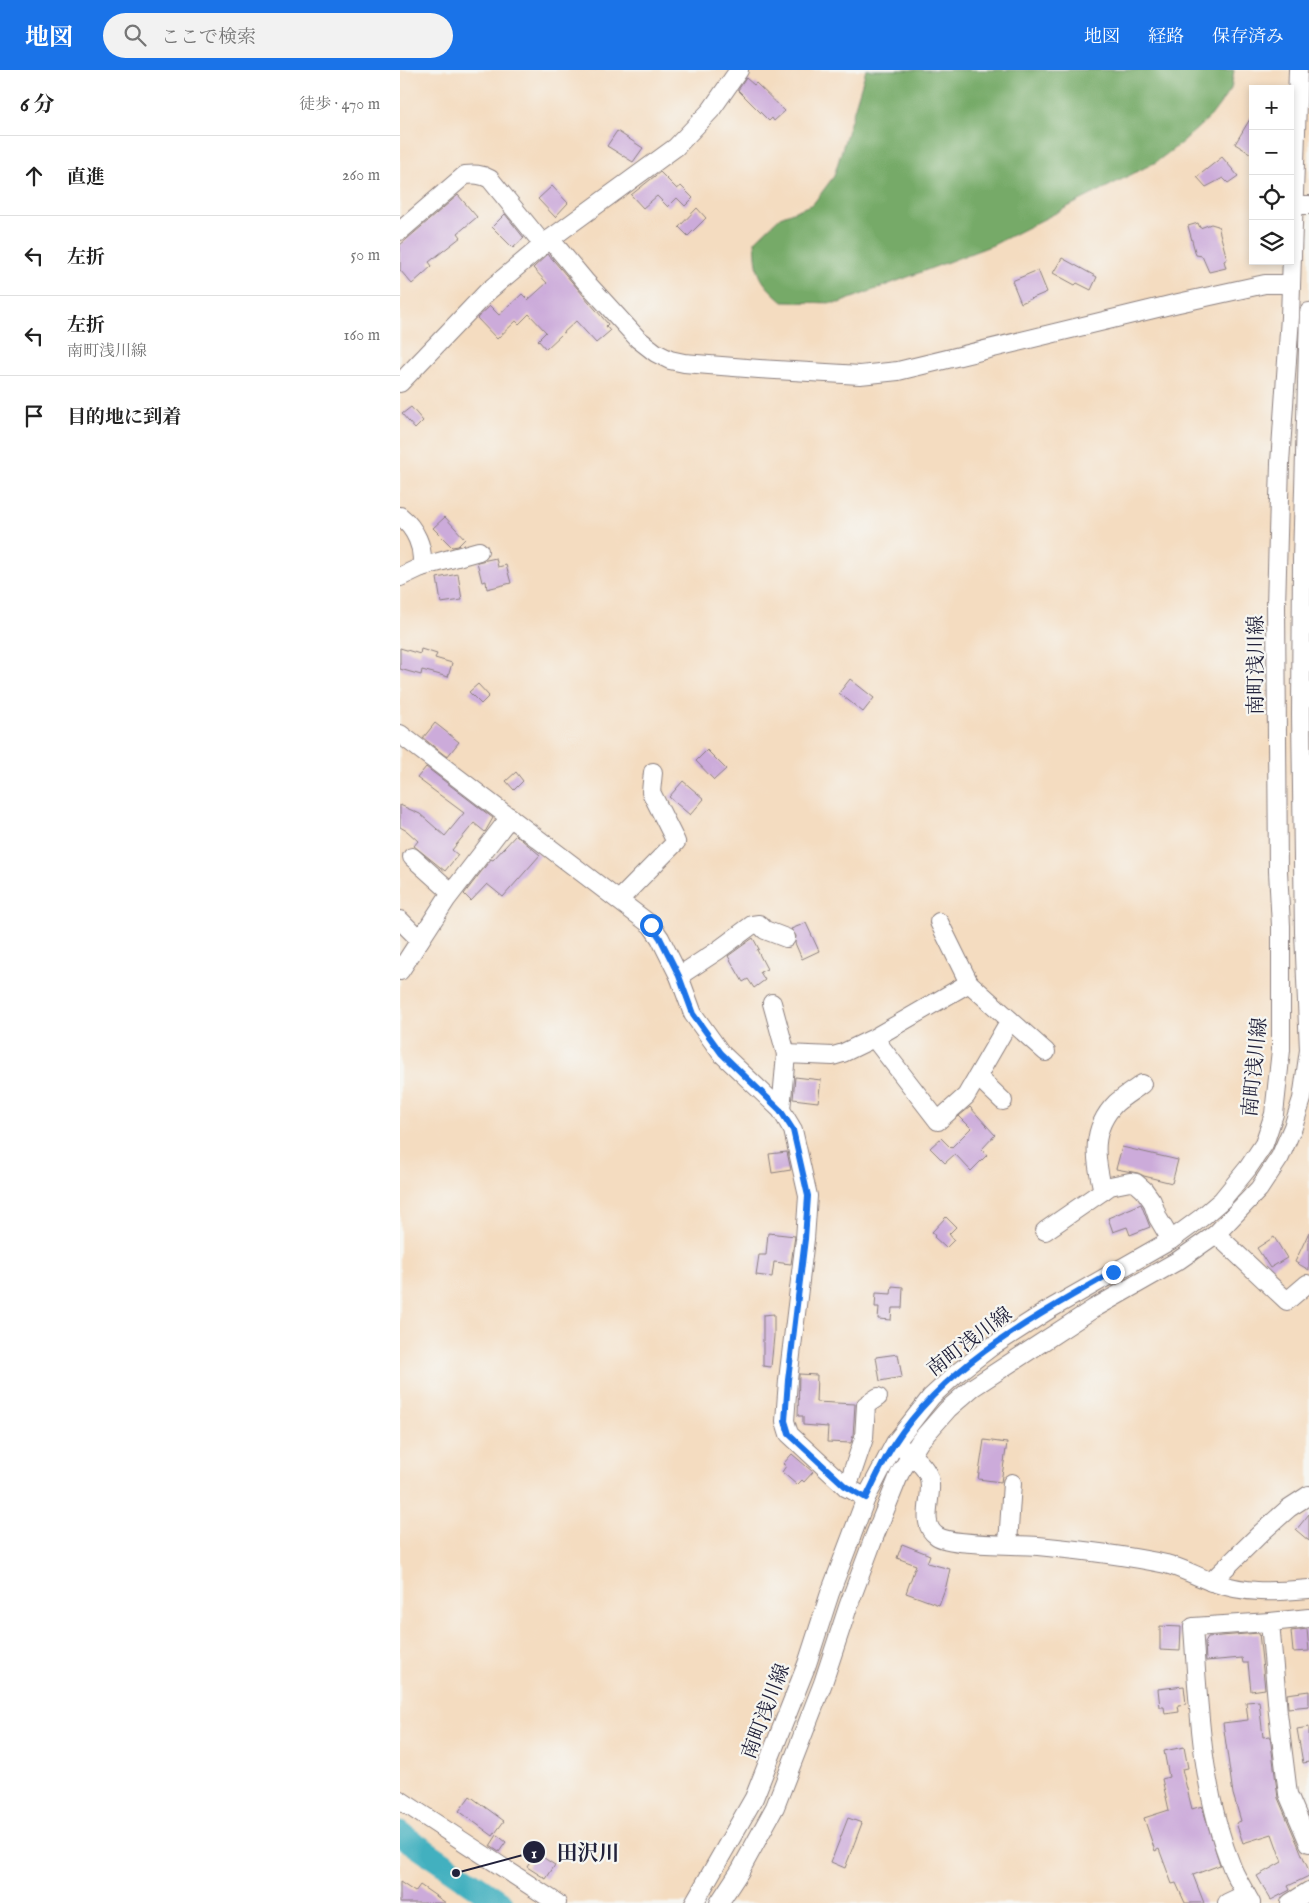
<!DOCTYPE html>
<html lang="ja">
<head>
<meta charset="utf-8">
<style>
	:root { --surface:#fff; --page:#f2f2f2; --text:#222; --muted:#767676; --line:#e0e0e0; --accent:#1a73e8 }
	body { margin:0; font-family:"IM FELL English","Noto Serif JP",serif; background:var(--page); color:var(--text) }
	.controls { position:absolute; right:15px; top:15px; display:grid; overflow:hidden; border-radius:0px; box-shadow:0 2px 8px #0003 }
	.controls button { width:45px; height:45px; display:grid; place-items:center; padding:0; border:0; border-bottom:1px solid var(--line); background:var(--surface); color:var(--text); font:25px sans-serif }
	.stop { position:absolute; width:15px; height:15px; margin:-11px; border:4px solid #1a73e8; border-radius:50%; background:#fff }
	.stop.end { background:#1a73e8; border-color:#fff; box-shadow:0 1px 5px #0008 }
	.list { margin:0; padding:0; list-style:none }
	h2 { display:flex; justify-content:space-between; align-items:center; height:65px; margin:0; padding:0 20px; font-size:21px }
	h2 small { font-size:16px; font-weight:400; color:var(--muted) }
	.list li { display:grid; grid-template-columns:32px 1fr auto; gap:15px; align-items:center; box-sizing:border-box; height:80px; padding:0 20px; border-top:1px solid var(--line) }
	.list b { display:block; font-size:19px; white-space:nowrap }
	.list p { margin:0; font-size:16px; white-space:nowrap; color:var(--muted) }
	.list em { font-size:16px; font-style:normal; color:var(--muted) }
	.icon { flex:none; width:28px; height:28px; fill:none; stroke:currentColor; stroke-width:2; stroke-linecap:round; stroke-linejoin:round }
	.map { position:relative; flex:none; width:909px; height:1833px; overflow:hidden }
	header { display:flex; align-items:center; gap:30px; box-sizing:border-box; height:70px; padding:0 25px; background:var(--accent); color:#fff }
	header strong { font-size:24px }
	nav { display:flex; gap:28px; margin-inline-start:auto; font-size:18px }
	.search { width:350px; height:45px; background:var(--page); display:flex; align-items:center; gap:12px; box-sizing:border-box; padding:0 18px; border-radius:28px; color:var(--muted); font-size:19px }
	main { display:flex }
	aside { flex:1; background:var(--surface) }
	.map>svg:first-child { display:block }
	.forest { fill:#76aa67; stroke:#4c6651 }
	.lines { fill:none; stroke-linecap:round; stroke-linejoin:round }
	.river { stroke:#42b0bf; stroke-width:25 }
	.building { fill:#ccabda }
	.minor-casing { stroke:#8b7f7e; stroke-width:20 }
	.minor { stroke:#fff; stroke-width:18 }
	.route { stroke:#1a73e8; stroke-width:6 }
	.labels { text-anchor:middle; stroke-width:4.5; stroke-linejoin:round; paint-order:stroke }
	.street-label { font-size:20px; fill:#22223b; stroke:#f6f6f2 }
	.leader { fill:none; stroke:#22223b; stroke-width:2 }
	.callout-dot { fill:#22223b; stroke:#f6f6f2; stroke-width:2 }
	.mark-label { font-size:15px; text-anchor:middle; font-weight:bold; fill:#fff }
	.callout-label { font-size:21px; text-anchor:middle; font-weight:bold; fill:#22223b; stroke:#f6f6f2; stroke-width:4.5; stroke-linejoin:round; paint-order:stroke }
</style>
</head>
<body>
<header>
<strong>地図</strong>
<div class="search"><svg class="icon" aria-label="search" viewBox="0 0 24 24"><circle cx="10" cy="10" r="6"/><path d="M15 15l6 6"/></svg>ここで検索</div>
<nav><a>地図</a><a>経路</a><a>保存済み</a></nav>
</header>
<main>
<aside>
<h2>6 分<small>徒歩 · 470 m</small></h2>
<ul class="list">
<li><svg class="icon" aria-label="ahead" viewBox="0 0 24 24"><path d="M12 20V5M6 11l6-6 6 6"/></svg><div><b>直進</b></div><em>260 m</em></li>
<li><svg class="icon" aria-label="left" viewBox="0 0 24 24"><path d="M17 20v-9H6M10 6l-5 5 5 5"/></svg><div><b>左折</b></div><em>50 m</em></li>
<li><svg class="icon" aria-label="left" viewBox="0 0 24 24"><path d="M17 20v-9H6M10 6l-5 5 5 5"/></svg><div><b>左折</b><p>南町浅川線</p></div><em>160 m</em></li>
<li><svg class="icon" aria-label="arrive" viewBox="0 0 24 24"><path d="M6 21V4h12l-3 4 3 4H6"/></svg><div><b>目的地に到着</b></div></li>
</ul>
</aside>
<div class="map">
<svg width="909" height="1833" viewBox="0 0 909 1833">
	<rect width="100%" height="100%" fill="#f6f6f2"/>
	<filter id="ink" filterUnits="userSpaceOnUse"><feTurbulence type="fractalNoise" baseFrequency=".02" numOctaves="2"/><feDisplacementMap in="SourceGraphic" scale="10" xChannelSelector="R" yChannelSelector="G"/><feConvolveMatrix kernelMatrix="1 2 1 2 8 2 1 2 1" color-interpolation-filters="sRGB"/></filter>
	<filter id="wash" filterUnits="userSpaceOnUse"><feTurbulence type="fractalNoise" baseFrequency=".0096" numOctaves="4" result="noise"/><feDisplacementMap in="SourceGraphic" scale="20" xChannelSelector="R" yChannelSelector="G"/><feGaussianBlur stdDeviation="1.12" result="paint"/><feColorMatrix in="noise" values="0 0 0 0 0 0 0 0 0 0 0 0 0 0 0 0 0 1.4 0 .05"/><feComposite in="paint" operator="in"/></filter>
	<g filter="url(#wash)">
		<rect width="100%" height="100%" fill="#f4dcc0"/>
		<!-- forest -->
		<path class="forest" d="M 466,0 L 834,0 L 831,19 L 811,46 L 780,74 L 756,92 L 593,175 L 439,233 L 383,232 C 357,209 357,205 355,171 L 380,147 L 413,134 L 434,106 Z"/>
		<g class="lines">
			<!-- river -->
			<path class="river" d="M 0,1764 L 101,1833"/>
		</g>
		<g id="blocks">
			<!-- building -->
			<g class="building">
				<path d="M 346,8 L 354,15 L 356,13 L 385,41 L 374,51 L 372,48 L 369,51 L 338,20 Z"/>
				<path d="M 853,44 L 853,85 L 835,74 Z"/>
				<path d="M 217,61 L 243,78 L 233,92 L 207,76 Z"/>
				<path d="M 822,87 L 838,106 L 828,113 L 823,108 L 806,117 L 797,107 Z"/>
				<path d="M 260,102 L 277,119 L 281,116 L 293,128 L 285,136 L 277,128 L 268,137 L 257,126 L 243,138 L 231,125 Z"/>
				<path d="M 152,116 L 168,133 L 155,147 L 138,129 Z"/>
				<path d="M 58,125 L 77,147 L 58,163 L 61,167 L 29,192 L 32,196 L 12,214 L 0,200 L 0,175 Z"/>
				<path d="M 297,138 L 306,148 L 288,166 L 279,157 Z"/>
				<path d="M 105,144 L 124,168 L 113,178 L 92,157 Z"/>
				<path d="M 798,153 L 800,158 L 811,154 L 818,156 L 827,189 L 824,191 L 826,198 L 809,202 L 802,186 L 796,185 L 788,156 Z"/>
				<path d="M 148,184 L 208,254 L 206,256 L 210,261 L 196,273 L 176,251 L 146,279 L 138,270 L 146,262 L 129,244 L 119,254 L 116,251 L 97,269 L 77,248 L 90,236 L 99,245 L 122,224 L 128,230 L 147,213 L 133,198 Z"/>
				<path d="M 662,188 L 697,207 L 691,220 L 677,213 L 675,215 L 653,203 Z"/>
				<path d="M 638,200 L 647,222 L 621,233 L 612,211 Z"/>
				<path d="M 11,337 L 23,351 L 15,359 L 2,344 Z"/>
				<path d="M 45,447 L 65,469 L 58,476 L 52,477 L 33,458 Z"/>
				<path d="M 96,488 L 98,497 L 106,495 L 111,513 L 87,519 L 86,511 L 82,512 L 77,492 Z"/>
				<path d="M 58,504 L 62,530 L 41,533 L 37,508 Z"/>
				<path d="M 0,578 L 20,584 L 21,579 L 37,584 L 35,588 L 52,593 L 48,607 L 22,600 L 21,605 L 0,599 Z"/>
				<path d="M 450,609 L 474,628 L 463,642 L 439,623 Z"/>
				<path d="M 78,614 L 89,626 L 81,634 L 69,622 Z"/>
				<path d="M 35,653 L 59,672 L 47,687 L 23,668 Z"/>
				<path d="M 307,680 L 326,699 L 314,710 L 296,691 Z"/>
				<path d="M 26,697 L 93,748 L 85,762 L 74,753 L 52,780 L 58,785 L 45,801 L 14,776 L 18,771 L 7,761 L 0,757 L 0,735 L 20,744 L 45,766 L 64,743 L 17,708 Z"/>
				<path d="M 116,702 L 123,711 L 114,720 L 106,711 Z"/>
				<path d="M 283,711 L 304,729 L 290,745 L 269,727 Z"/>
				<path d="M 116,765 L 140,785 L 103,827 L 87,814 L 71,831 L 64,824 L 91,789 L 93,790 Z"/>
				<path d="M 406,853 L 419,881 L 402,889 L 395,873 L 396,866 L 391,859 Z"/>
				<path d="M 353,868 L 359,879 L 357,880 L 367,899 L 360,902 L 365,910 L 354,918 L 348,909 L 343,912 L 328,886 Z"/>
				<path d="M 395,1007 L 421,1010 L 418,1032 L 393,1029 Z"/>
				<path d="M 570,1037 L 595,1065 L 582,1079 L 587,1085 L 571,1101 L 555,1084 L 545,1093 L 530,1078 L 541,1068 L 551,1078 L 571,1058 L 559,1046 Z"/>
				<path d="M 722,1077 L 778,1090 L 772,1113 L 744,1106 L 738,1103 L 716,1099 Z"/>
				<path d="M 387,1082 L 391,1100 L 372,1103 L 369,1084 Z"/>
				<path d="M 741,1134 L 750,1157 L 730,1165 L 727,1157 L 713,1162 L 708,1148 Z"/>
				<path d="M 546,1147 L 556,1157 L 549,1164 L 554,1170 L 546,1178 L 534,1167 L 535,1166 L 532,1162 Z"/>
				<path d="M 909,1162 L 909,1200 L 895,1192 Z"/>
				<path d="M 368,1163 L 395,1166 L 391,1194 L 374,1192 L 372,1207 L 356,1205 L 359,1185 L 366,1185 Z"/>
				<path d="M 874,1167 L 887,1188 L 870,1198 L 857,1178 Z"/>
				<path d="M 492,1216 L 503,1217 L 502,1238 L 492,1238 L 491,1250 L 478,1249 L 479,1237 L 475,1237 L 476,1223 L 491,1224 Z"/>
				<path d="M 374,1244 L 374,1266 L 371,1297 L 363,1296 L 363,1245 Z"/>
				<path d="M 498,1284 L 502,1307 L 480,1311 L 476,1287 Z"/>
				<path d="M 399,1304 L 417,1305 L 416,1332 L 455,1334 L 453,1366 L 451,1373 L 427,1372 L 428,1357 L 403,1355 L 403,1346 L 398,1346 Z"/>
				<path d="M 584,1370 L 607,1373 L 601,1412 L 578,1409 Z"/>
				<path d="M 392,1384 L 413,1402 L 404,1412 L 402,1410 L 397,1415 L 382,1402 L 386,1396 L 383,1394 Z"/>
				<path d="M 909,1444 L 909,1471 L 896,1460 Z"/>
				<path d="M 502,1474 L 530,1485 L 527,1493 L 550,1499 L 546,1516 L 539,1535 L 506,1523 L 516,1495 L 497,1488 Z"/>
				<path d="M 760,1556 L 781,1557 L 780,1581 L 760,1580 Z"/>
				<path d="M 907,1559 L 909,1581 L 893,1582 L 891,1561 Z"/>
				<path d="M 859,1563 L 865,1619 L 851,1621 L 848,1593 L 843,1593 L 842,1588 L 806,1591 L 805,1572 L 808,1567 Z"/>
				<path d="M 784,1616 L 786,1634 L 778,1635 L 779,1642 L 765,1644 L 764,1637 L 760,1637 L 758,1619 Z"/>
				<path d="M 909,1621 L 909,1636 L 888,1638 L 887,1624 Z"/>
				<path d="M 859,1631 L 863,1667 L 870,1666 L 878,1728 L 909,1801 L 909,1806 L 888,1816 L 890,1820 L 871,1830 L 857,1806 L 882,1792 L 872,1764 L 843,1773 L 836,1753 L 841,1751 L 833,1724 L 823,1653 L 848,1650 L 846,1632 Z"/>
				<path d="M 909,1657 L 909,1692 L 903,1693 L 897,1659 Z"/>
				<path d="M 784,1677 L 788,1698 L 782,1699 L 792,1739 L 802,1736 L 820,1795 L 793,1805 L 804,1833 L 785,1833 L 776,1813 L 772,1814 L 759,1779 L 755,1781 L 744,1748 L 769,1740 L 762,1709 L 769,1707 L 764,1681 Z"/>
				<path d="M 70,1726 L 104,1751 L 93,1766 L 59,1741 Z"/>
				<path d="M 448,1748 L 462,1753 L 445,1798 L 431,1792 Z"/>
				<path d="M 97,1765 L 106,1772 L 99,1782 L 90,1776 Z"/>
				<path d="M 136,1783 L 155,1795 L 146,1809 L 127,1797 Z"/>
				<path d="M 0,1812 L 15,1822 L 20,1815 L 46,1833 L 0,1833 Z"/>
			</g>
		</g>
	</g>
	<g filter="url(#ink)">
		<use href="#blocks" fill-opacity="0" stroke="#8b7f7e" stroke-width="1"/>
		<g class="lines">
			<defs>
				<g id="minor">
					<path d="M 892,135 L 909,135"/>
					<path d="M 0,161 L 65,105 C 74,104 81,104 90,109 L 143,174"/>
					<path d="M 150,169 L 185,211 L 238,269 L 256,283 L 270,290 L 284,293 L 359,299 L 460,305 L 498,301 L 774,234 L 865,214 L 890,214"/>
					<path d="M 0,313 L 87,222 L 150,169 L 276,77 L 311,40 L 339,0"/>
					<path d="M 0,446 C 15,458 25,478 21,497 L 0,507"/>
					<path d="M 21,497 L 79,481"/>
					<path d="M 0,664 L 251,855 L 260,868 L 279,906 L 293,944 L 321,983 L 381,1040 L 393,1060 L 408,1126 L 405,1169 L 388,1310 L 385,1351 L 389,1364 L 445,1416 L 466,1428"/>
					<path d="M 12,787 L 51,822"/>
					<path d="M 220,829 L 276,772 L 251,722 L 253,702"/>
					<path d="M 0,850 L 20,870"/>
					<path d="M 539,852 L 569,913"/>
					<path d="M 0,901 L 46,830 L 110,747"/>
					<path d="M 279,906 L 317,881 L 352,855 L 359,854 L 365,860 L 386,868"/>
					<path d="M 372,933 L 386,984"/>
					<path d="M 610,950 L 646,982"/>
					<path d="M 578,1007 L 603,1031"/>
					<path d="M 381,1040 L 386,984 L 433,986 L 443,983 L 474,968 L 569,913 L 610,950 L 566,1026 L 538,1051 L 474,968"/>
					<path d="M 703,1121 C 695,1089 690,1059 716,1033 C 724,1026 734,1020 742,1014"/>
					<path d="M 645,1161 L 710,1116 L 730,1112 L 736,1113 L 744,1120 L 752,1131 L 758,1148 L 771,1170"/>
					<path d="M 816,1164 L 887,1231 L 907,1214"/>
					<path d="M 502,1378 C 511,1386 523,1393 528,1405 C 536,1423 517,1453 537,1466 C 551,1476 617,1474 638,1476 C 680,1480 724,1485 766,1494 C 782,1498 796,1506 812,1512 C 847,1524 873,1522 909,1519"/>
					<path d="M 447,1418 L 464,1368 L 466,1335 L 478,1327"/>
					<path d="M 608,1474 L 612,1413"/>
					<path d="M 811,1512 L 862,1462 L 889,1438 L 909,1425"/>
					<path d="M 870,1552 L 878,1643 L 888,1724 L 909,1773"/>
					<path d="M 0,1730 L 157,1833"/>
					<path d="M 294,1833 L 354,1728 L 407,1594 L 430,1523 L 466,1428 L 495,1373 L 531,1327 L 557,1303 L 591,1277 L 650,1239 L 771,1170 L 801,1148 L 822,1130 L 848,1098 L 864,1074 L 874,1044 L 881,980 L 881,856 L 878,801 L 876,536 L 880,393 L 890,247 L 898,0"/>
					<path d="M 319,1833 L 340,1801 L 375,1737 L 423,1613 L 448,1537 L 473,1470 L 500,1403 L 520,1371 L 548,1339 L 572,1318 L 693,1239 L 779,1190 L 816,1164 L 859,1119 L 880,1087 L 893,1057 L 902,1029 L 909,980 L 904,862 L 901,645 L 902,490 L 909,242"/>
					<path d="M 827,1833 L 846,1824"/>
					<path d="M 851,1833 C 845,1822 838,1811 833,1800 C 801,1722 799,1640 793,1557 L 870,1552 L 909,1548"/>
					<path d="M 890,1833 L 909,1821"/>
				</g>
			</defs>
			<!-- minor casing -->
			<use href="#minor" class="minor-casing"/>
			<!-- minor -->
			<use href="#minor" class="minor"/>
		</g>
	</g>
	<g class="lines" filter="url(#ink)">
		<!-- route -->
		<path class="route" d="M 251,855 L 260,868 L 279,906 L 293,944 L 321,983 L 380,1040 L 393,1060 L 408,1126 L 405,1169 L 388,1310 L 385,1351 L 389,1364 L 445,1416 L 466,1428 C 475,1410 483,1391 494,1374 C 546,1294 633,1248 713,1202"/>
	</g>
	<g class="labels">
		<!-- street labels -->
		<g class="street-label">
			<text transform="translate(855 595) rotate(-90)" y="7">南町浅川線</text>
			<text transform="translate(854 997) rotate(-84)" y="7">南町浅川線</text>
			<text transform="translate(569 1271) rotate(-37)" y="7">南町浅川線</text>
			<text transform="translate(365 1641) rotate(-69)" y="7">南町浅川線</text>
		</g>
	</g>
	<!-- callouts -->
	<path class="leader" d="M56 1803L134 1782"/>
	<g class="callout-dot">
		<circle cx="56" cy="1803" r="5"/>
		<circle cx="134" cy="1782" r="12"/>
	</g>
	<g class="mark-label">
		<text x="134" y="1788">1</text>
	</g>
	<g class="callout-label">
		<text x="188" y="1790">田沢川</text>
	</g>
</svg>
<div class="controls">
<button>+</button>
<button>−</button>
<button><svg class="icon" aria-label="locate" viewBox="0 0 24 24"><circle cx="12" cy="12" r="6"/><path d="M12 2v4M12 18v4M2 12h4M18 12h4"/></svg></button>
<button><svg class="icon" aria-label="layers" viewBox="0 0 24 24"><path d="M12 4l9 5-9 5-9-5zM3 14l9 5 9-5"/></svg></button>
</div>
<div class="stop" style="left:251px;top:855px"></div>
<div class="stop end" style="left:713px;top:1202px"></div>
</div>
</main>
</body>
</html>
